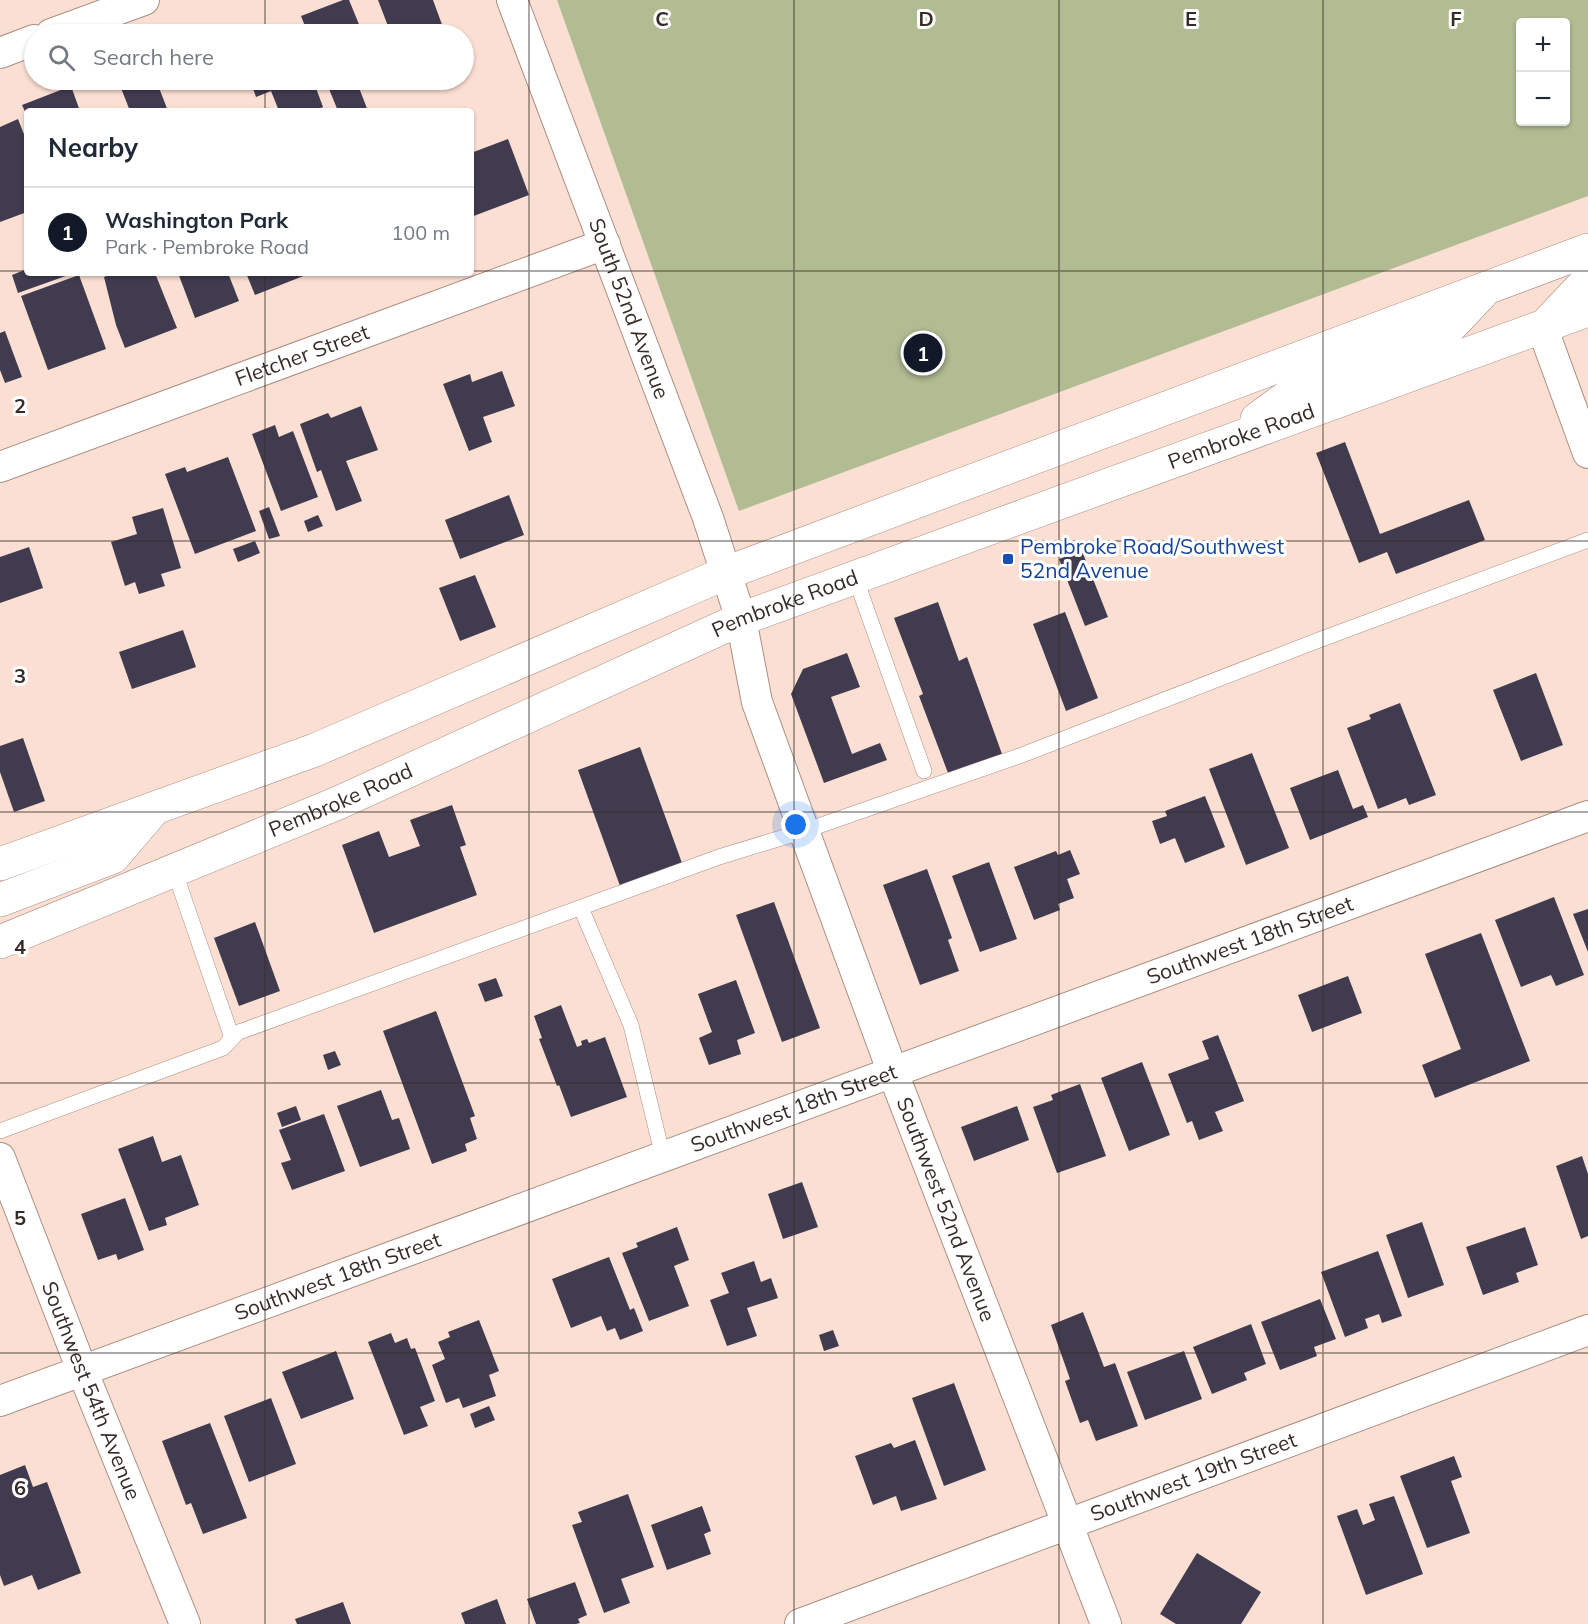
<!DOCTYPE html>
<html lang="en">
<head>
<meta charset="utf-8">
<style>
	:root { --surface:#fff; --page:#f6f6f7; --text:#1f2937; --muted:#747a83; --line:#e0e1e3; --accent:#111827 }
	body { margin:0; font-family:Mulish,sans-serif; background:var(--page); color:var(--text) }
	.controls { position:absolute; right:18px; top:18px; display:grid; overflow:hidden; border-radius:6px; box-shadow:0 2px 4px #0004 }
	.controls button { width:54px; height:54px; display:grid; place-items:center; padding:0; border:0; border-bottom:2px solid var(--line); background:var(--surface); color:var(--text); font:30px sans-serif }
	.you { position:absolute; left:796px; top:825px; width:21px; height:21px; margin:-15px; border:4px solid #fff; border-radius:50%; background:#1a73e8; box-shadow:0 0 0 9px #1a73e833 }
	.badge { display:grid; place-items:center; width:39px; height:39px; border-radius:50%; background:var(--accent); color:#fff; font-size:20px; font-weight:700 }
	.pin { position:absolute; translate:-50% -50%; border:3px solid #fff; box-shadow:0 2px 6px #0006 }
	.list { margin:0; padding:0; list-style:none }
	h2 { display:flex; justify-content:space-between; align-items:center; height:78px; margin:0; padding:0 24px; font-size:26px }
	h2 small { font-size:20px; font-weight:400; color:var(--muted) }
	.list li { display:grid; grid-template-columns:39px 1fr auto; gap:18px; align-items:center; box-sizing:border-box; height:90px; padding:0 24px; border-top:2px solid var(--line) }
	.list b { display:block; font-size:22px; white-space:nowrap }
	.list p { margin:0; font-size:20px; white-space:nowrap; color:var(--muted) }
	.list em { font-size:20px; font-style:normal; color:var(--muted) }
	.icon { flex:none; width:33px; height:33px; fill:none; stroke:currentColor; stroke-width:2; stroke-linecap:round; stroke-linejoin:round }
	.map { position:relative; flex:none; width:1588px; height:1624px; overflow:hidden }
	.search { position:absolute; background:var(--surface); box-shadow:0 2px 4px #0004; left:24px; top:24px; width:450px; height:66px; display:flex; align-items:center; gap:15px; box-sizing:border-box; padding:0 21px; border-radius:33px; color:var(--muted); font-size:22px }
	.panel { position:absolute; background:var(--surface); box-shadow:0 2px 4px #0004; left:24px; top:108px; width:450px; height:168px; border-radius:6px }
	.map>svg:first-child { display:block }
	.green { fill:#b1bc93; fill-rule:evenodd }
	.building { fill:#413b50 }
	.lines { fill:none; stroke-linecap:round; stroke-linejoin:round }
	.lane-casing { stroke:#a98f84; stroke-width:16 }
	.street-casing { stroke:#a98f84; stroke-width:32 }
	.secondary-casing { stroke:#a98f84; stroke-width:34 }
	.lane { stroke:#fff; stroke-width:15 }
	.street { stroke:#fff; stroke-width:30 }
	.secondary { stroke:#fff; stroke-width:33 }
	.grid { fill:none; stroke:#362b27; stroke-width:1.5; stroke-opacity:0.55 }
	.transit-dot { fill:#1a4fb4; stroke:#fff; stroke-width:2 }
	.labels { text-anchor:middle; stroke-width:6; stroke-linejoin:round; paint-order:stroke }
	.street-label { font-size:21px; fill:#362b27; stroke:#fff }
	.transit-label { font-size:21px; fill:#164399; stroke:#fff; text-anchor:start }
	.grid-label { font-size:20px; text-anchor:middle; font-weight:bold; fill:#362b27; stroke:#fff; stroke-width:6; stroke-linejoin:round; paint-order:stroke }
</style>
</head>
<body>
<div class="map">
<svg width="1588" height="1624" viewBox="0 0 1588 1624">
	<rect width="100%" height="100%" fill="#fcdfd3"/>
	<!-- green -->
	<path class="green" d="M 557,0 L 1588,0 L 1588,196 L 739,511 ZM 1520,22 L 1566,22 L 1566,122 L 1520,122 Z"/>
	<!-- building -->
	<g class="building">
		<path d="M 343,0 L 349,0 L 363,34 L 308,34 L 301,16 Z"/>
		<path d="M 378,0 L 433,0 L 444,30 L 434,34 L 406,34 L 405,32 L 400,34 L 391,34 Z"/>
		<path d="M 268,28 L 271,34 L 253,34 Z"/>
		<path d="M 127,80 L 156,80 L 168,111 L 130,111 L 119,83 Z"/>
		<path d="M 250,80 L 313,80 L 323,107 L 314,111 L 279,111 L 271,91 L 256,97 Z"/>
		<path d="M 338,80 L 356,80 L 368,111 L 338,111 L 327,84 Z"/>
		<path d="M 71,86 L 80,111 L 27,111 L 27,116 L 22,105 Z"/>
		<path d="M 18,119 L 27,142 L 27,212 L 0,222 L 0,127 Z"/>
		<path d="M 508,139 L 529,195 L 471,217 L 471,153 Z"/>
		<path d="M 27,269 L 27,273 L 74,273 L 18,293 L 12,275 Z"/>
		<path d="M 115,273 L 155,273 L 177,328 L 125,348 L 116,325 L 104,277 Z"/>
		<path d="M 178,273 L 228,273 L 239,301 L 195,318 Z"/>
		<path d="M 246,273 L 311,273 L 255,295 Z"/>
		<path d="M 79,275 L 106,349 L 48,370 L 21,296 Z"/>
		<path d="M 5,331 L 22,377 L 5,383 L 0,370 L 0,333 Z"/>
		<path d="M 502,371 L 515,406 L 483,417 L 492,442 L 469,451 L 443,384 L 470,374 L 472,382 Z"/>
		<path d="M 361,406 L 378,450 L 346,461 L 362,501 L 336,511 L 321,470 L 317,472 L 300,424 L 328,413 L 331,418 Z"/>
		<path d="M 275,425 L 279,437 L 293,431 L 318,497 L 281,511 L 252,434 Z"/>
		<path d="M 1345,442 L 1380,534 L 1469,500 L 1485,540 L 1396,574 L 1387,552 L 1359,563 L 1316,453 Z"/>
		<path d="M 228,457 L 256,531 L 195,554 L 165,474 L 185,467 L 187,472 Z"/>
		<path d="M 509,495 L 524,535 L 460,559 L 445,520 Z"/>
		<path d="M 269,507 L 280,536 L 269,539 L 259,511 Z"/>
		<path d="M 163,508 L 181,568 L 161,574 L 165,586 L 139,594 L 135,582 L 125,586 L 111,542 L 137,534 L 132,517 Z"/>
		<path d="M 318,515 L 323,526 L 308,532 L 304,521 Z"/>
		<path d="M 255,541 L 260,553 L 238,562 L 233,549 Z"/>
		<path d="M 29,547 L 43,588 L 0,603 L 0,557 Z"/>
		<path d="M 1082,551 L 1108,617 L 1085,626 L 1059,559 Z"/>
		<path d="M 475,575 L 496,627 L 460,641 L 439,588 Z"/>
		<path d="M 938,602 L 959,661 L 967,657 L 1002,754 L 948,773 L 919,696 L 923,694 L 894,618 Z"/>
		<path d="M 1065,612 L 1098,698 L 1066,711 L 1033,624 Z"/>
		<path d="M 183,630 L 196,667 L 132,689 L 119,652 Z"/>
		<path d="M 847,653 L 860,687 L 831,697 L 852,754 L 880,743 L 887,760 L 824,783 L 791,694 L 803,669 Z"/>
		<path d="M 1536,673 L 1563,745 L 1521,761 L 1493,690 Z"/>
		<path d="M 1400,703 L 1436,795 L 1409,805 L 1406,798 L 1378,809 L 1347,728 L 1371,719 L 1369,715 Z"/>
		<path d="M 23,738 L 45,801 L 14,812 L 0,772 L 0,746 Z"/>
		<path d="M 640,747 L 682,863 L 620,886 L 578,770 Z"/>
		<path d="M 1252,753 L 1289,848 L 1246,865 L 1209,769 Z"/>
		<path d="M 1338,770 L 1353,809 L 1363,805 L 1368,817 L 1310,840 L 1290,788 Z"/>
		<path d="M 1205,796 L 1225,847 L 1185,863 L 1175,838 L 1160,844 L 1152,821 L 1167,816 L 1165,811 Z"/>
		<path d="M 452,805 L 466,845 L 460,847 L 477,895 L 374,933 L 342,845 L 379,831 L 389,857 L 420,846 L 410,820 Z"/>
		<path d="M 1070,850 L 1080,874 L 1067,879 L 1074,898 L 1058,904 L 1060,910 L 1034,920 L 1014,867 L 1056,851 L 1058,855 Z"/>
		<path d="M 989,862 L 1017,939 L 980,952 L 952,876 Z"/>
		<path d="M 927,869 L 952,938 L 948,940 L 959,971 L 920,985 L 883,885 Z"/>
		<path d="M 1554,897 L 1584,975 L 1556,986 L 1551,975 L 1521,987 L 1495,920 Z"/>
		<path d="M 774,902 L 820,1028 L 782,1042 L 736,915 Z"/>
		<path d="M 1588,909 L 1588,952 L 1573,914 Z"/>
		<path d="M 255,922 L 280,991 L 239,1006 L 214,938 Z"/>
		<path d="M 1481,933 L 1530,1061 L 1435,1098 L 1422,1065 L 1461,1049 L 1425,954 Z"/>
		<path d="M 1348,976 L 1362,1013 L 1312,1032 L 1298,995 Z"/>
		<path d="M 496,978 L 503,996 L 485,1002 L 478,984 Z"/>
		<path d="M 736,980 L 755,1033 L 737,1040 L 741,1054 L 709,1065 L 699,1038 L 712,1032 L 698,994 Z"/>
		<path d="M 561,1005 L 577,1047 L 582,1045 L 581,1041 L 587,1039 L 589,1043 L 605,1037 L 627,1097 L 571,1117 L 559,1085 L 557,1086 L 539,1039 L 542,1038 L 534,1016 Z"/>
		<path d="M 436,1011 L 475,1116 L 470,1118 L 477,1139 L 465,1144 L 467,1151 L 432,1164 L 383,1031 Z"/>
		<path d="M 1218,1035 L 1244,1101 L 1215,1112 L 1223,1131 L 1199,1140 L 1192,1121 L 1187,1123 L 1168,1074 L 1209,1059 L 1202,1041 Z"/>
		<path d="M 335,1051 L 341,1065 L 328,1070 L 323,1055 Z"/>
		<path d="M 1142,1062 L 1170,1135 L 1129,1151 L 1101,1078 Z"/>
		<path d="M 1080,1084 L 1106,1156 L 1057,1173 L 1033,1107 L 1053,1100 L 1051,1095 Z"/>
		<path d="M 381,1090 L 392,1120 L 399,1118 L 410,1149 L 360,1167 L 337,1106 Z"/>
		<path d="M 296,1106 L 301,1120 L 282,1127 L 277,1113 Z"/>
		<path d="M 1017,1106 L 1029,1140 L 974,1161 L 961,1127 Z"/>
		<path d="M 324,1114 L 345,1171 L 292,1190 L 281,1163 L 291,1160 L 279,1130 Z"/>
		<path d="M 153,1136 L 162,1162 L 181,1155 L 199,1205 L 165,1218 L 167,1225 L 149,1231 L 118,1149 Z"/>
		<path d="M 1582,1156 L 1588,1174 L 1588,1236 L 1581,1239 L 1556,1166 Z"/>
		<path d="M 802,1182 L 818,1227 L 783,1239 L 768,1194 Z"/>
		<path d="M 125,1198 L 144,1250 L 118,1260 L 116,1254 L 98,1260 L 81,1214 Z"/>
		<path d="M 1422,1222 L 1444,1285 L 1408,1298 L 1386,1235 Z"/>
		<path d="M 677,1227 L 689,1260 L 674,1266 L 689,1306 L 649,1321 L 622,1253 L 638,1247 L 636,1243 Z"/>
		<path d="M 1525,1227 L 1538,1265 L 1516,1273 L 1519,1282 L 1483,1295 L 1466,1247 Z"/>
		<path d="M 1378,1251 L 1402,1316 L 1382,1323 L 1379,1314 L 1365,1319 L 1368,1328 L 1345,1337 L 1321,1272 Z"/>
		<path d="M 609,1257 L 630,1310 L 634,1308 L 643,1331 L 620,1340 L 615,1328 L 607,1331 L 601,1316 L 571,1328 L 552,1279 Z"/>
		<path d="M 754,1261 L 761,1282 L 771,1278 L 778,1298 L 747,1308 L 757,1336 L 727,1346 L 710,1300 L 729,1293 L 721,1273 Z"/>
		<path d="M 1320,1299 L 1336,1339 L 1314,1347 L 1317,1356 L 1280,1370 L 1261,1322 Z"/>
		<path d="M 1083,1312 L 1104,1367 L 1115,1363 L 1138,1426 L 1096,1441 L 1088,1420 L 1080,1423 L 1065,1381 L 1070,1379 L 1051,1325 Z"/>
		<path d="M 479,1320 L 499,1371 L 489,1375 L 496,1396 L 463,1408 L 459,1398 L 446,1403 L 432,1365 L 445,1359 L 438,1342 L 450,1337 L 448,1332 Z"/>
		<path d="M 1251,1324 L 1266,1364 L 1244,1373 L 1247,1380 L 1212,1394 L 1193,1347 Z"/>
		<path d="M 833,1330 L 839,1346 L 824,1351 L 819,1335 Z"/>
		<path d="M 391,1333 L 395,1343 L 407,1338 L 411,1349 L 415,1348 L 435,1401 L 420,1407 L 428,1426 L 404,1435 L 368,1342 Z"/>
		<path d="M 336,1351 L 354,1399 L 301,1419 L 282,1372 Z"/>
		<path d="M 1184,1351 L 1202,1399 L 1145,1420 L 1127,1372 Z"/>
		<path d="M 954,1383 L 986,1470 L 944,1486 L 912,1398 Z"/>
		<path d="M 271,1398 L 296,1464 L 249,1482 L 224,1416 Z"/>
		<path d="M 489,1406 L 495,1420 L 475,1428 L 470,1414 Z"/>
		<path d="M 210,1423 L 247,1518 L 203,1534 L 191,1503 L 186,1505 L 162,1441 Z"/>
		<path d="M 915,1440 L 937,1499 L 901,1511 L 896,1496 L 873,1505 L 855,1456 L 891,1443 L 894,1448 Z"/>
		<path d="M 1454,1456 L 1462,1477 L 1451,1481 L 1470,1533 L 1427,1548 L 1400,1476 Z"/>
		<path d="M 25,1465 L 33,1487 L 47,1482 L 81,1573 L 38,1590 L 32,1575 L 4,1586 L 0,1575 L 0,1475 Z"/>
		<path d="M 628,1494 L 654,1567 L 621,1579 L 630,1603 L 604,1613 L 572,1525 L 582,1522 L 578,1512 Z"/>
		<path d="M 1394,1496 L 1423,1574 L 1366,1595 L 1337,1516 L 1357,1509 L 1363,1525 L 1375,1520 L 1369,1504 Z"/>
		<path d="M 702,1506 L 711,1531 L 704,1534 L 711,1554 L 667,1570 L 651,1525 Z"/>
		<path d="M 1197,1553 L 1261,1592 L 1241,1624 L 1176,1624 L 1160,1614 Z"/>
		<path d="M 575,1582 L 587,1615 L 578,1619 L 580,1623 L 576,1624 L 536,1624 L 527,1599 Z"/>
		<path d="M 497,1599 L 506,1624 L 465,1624 L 461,1613 Z"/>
		<path d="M 343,1602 L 351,1624 L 297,1624 L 295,1619 Z"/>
	</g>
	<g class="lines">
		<defs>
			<g id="lane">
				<path d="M 855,577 L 924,771"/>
				<path d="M 174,870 L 231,1035 L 719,857 L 804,831 L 1022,755 L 1319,640 L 1588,540"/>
				<path d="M 581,908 L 631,1025 L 663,1157"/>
				<path d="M 0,1131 L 223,1048 L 238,1032"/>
			</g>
			<g id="street">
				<path id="s1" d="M 512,0 L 708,518 L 741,619 L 757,702 L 804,831 L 893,1073 L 1106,1624"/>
				<path d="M 51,34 L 144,0"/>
				<path d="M 0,53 L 34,40"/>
				<path d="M 1542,327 L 1588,453"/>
				<path id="s2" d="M 0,467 L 605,244"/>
				<path id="s3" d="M 0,1158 L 82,1370 L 185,1624"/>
				<path id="s4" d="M 0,1401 L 1588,816"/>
				<path id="s5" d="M 800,1624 L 1588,1330"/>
			</g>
			<g id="secondary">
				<path d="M 1550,320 L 1588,280"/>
				<path d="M 1257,419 L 1301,387 L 1446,331 L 1481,294"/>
				<path d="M 0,864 L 315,750 L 726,573 L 1588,250"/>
				<path d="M 0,900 L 113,857 L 154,809"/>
				<path id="s6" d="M 0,942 L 338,803 L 741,619 L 1588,310"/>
			</g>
		</defs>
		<!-- lane casing -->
		<use href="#lane" class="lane-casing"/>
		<!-- street casing -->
		<use href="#street" class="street-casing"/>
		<!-- secondary casing -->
		<use href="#secondary" class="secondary-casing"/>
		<!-- lane -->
		<use href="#lane" class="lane"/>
		<!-- street -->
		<use href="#street" class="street"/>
		<!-- secondary -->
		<use href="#secondary" class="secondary"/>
	</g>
	<!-- grid -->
	<path class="grid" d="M 265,0 L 265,34M 529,0 L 529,1624M 794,0 L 794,1624M 1059,0 L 1059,1624M 1323,0 L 1323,1624M 265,80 L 265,111M 0,271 L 27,271M 471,271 L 1588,271M 265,273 L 265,1624M 0,541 L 1588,541M 0,812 L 1588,812M 0,1083 L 1588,1083M 0,1353 L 1588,1353"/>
	<!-- markers -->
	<rect class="transit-dot" x="1002" y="553" width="12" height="12" rx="3"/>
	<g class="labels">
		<!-- street labels -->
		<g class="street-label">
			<text dy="7" stroke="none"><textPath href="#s1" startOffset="330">South 52nd Avenue</textPath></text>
			<text dy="7" stroke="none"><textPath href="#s2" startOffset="322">Fletcher Street</textPath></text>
			<text dy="7" stroke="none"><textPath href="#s6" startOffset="1341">Pembroke Road</textPath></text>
			<text dy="7" stroke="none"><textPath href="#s6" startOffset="855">Pembroke Road</textPath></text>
			<text dy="7" stroke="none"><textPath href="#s6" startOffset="369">Pembroke Road</textPath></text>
			<text dy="7" stroke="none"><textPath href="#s4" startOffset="1332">Southwest 18th Street</textPath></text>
			<text dy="7" stroke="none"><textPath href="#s4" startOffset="846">Southwest 18th Street</textPath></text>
			<text dy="7" stroke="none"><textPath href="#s1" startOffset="1286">Southwest 52nd Avenue</textPath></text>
			<text dy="7" stroke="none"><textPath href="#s4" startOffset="360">Southwest 18th Street</textPath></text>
			<text dy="7" stroke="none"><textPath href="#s3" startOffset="250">Southwest 54th Avenue</textPath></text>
			<text dy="7" stroke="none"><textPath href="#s5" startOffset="420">Southwest 19th Street</textPath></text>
		</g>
		<!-- transit labels -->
		<g class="transit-label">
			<text x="1020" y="554">Pembroke Road/Southwest<tspan x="1020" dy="24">52nd Avenue</tspan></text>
		</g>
	</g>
	<g class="grid-label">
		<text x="662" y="26">C</text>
		<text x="926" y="26">D</text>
		<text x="1191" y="26">E</text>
		<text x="1456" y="26">F</text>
		<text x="20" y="413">2</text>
		<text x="20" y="683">3</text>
		<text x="20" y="954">4</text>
		<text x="20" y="1225">5</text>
		<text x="20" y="1495">6</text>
	</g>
</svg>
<div class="controls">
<button>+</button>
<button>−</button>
</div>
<div class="you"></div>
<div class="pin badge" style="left:923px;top:353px">1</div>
<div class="search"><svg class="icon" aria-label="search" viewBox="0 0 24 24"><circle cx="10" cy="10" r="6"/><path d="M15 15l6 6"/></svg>Search here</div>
<section class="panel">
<h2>Nearby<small></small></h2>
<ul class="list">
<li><span class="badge">1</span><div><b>Washington Park</b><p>Park · Pembroke Road</p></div><em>100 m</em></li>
</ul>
</section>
</div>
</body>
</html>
